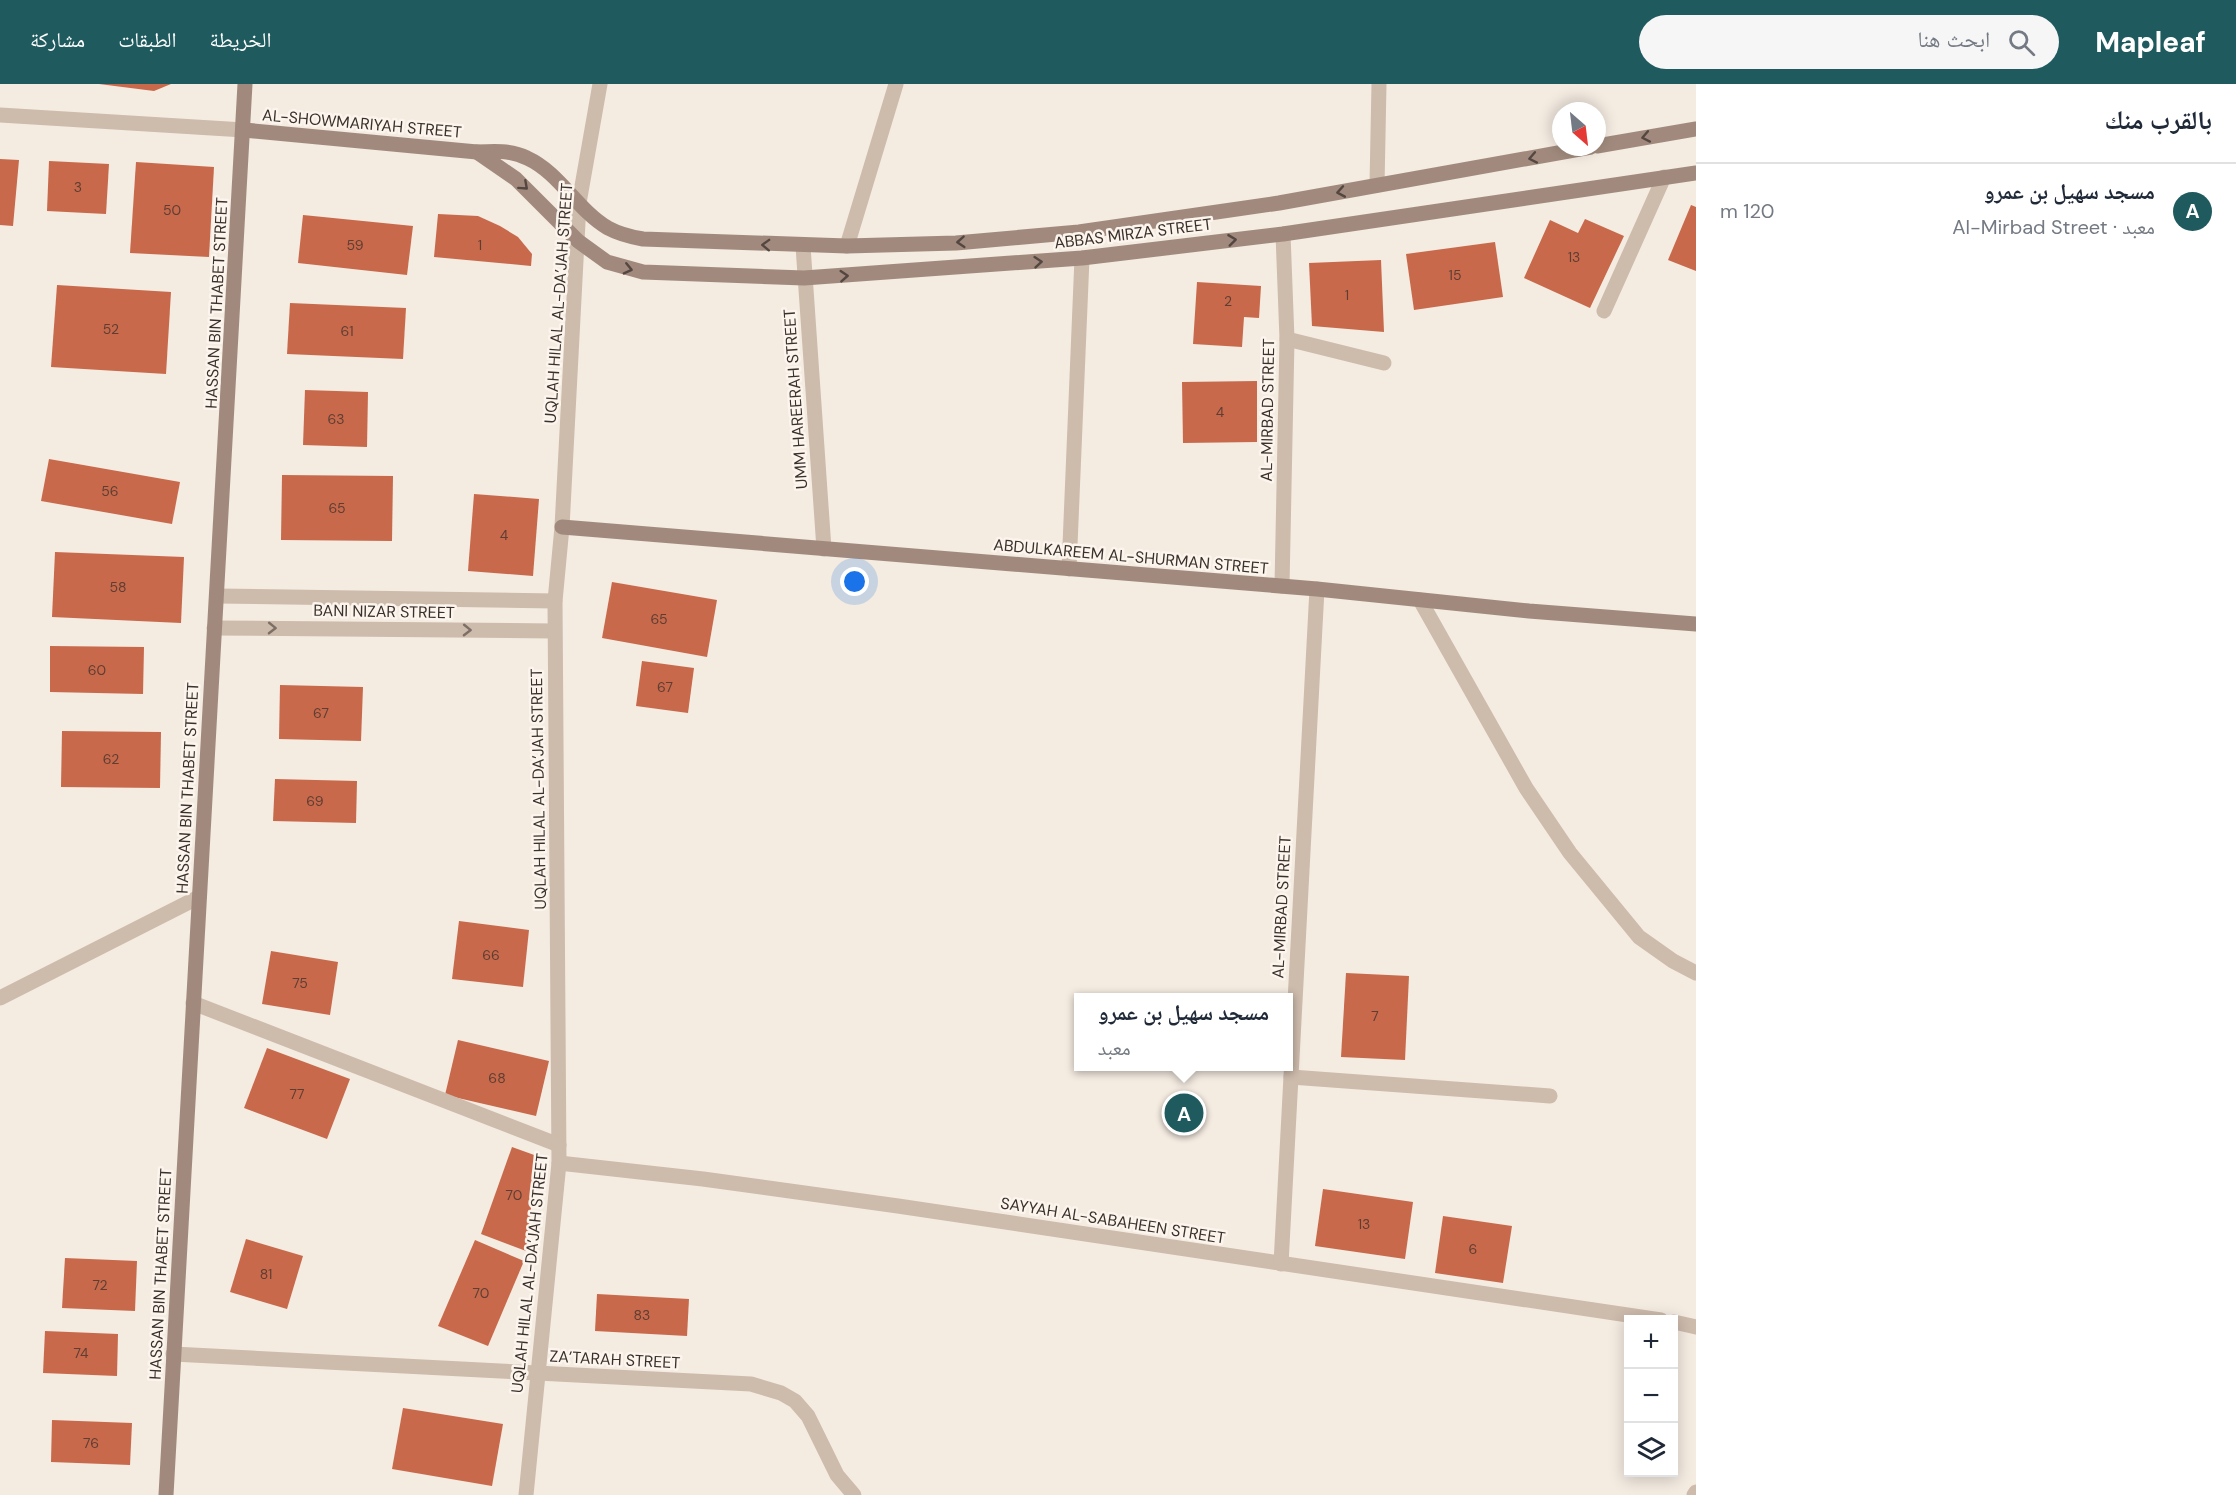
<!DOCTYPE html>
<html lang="ar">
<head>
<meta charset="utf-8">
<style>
	:root { --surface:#fff; --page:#f6f6f7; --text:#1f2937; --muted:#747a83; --line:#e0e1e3; --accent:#1f5a5e }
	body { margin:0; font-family:"DM Sans","Noto Naskh Arabic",sans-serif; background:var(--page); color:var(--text); direction:rtl }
	.controls { position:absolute; right:18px; bottom:18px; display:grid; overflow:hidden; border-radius:0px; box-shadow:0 3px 15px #0003 }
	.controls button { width:54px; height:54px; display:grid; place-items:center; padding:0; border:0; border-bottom:2px solid var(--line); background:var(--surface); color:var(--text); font:30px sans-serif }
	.compass { position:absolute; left:1552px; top:18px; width:54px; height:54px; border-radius:50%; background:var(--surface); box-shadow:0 3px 15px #0003; rotate:152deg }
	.you { position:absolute; left:855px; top:498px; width:21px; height:21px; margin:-15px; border:4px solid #fff; border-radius:50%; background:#1a73e8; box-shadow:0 0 0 9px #1a73e833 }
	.badge { display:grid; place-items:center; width:39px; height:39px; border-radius:50%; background:var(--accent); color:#fff; font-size:20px; font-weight:700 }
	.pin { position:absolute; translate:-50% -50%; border:3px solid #fff; box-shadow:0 2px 6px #0006 }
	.popup { position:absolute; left:1074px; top:909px; width:219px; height:78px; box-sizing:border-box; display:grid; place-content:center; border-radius:0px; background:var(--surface); filter:drop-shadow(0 2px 4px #0005); font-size:20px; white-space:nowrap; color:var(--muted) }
	.popup b { font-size:22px; color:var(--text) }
	.popup::after { content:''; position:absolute; left:50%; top:100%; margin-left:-12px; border:12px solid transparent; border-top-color:var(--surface) }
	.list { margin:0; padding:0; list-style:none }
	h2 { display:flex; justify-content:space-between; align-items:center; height:78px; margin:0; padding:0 24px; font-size:26px }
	h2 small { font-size:20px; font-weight:400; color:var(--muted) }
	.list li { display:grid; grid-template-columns:39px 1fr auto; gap:18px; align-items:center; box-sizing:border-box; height:96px; padding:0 24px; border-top:2px solid var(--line) }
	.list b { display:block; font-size:22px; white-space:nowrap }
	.list p { margin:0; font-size:20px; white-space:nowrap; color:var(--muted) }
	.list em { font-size:20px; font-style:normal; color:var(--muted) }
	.icon { flex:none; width:33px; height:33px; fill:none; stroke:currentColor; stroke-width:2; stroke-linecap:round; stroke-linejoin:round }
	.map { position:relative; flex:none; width:1696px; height:1411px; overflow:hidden; direction:ltr }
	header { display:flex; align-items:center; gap:36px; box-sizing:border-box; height:84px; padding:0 30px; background:var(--accent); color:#fff }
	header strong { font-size:28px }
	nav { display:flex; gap:33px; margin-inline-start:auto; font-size:21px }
	.search { width:420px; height:54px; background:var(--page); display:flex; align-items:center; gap:15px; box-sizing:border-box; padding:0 21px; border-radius:33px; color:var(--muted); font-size:22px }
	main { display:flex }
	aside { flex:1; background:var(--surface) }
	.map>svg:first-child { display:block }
	.building { fill:#c8694b }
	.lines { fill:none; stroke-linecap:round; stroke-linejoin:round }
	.lane { stroke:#cdbbac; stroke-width:15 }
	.street { stroke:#cdbbac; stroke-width:15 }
	.secondary { stroke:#a18a7d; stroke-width:15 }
	.oneway { stroke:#544640 }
	.oneway2 { stroke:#7d6f65 }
	.labels { text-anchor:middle; stroke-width:5; stroke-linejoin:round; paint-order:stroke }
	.number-label { font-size:14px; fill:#5e3e33 }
	.street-label { font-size:16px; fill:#3b302b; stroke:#fbf5ee }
</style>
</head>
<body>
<header>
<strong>Mapleaf</strong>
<div class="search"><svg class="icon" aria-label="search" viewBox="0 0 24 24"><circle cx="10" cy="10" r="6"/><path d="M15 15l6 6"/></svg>ابحث هنا</div>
<nav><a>الخريطة</a><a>الطبقات</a><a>مشاركة</a></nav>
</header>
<main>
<aside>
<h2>بالقرب منك<small></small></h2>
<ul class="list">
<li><span class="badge">A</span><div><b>مسجد سهيل بن عمرو</b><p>معبد · Al-Mirbad Street</p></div><em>120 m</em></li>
</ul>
</aside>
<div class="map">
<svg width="1696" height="1411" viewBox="0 0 1696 1411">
	<rect width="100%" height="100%" fill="#f4ebe1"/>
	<!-- building -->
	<g class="building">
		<path d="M 99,0 L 171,0 L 154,7 Z"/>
		<path d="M 0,75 L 19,76 L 13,142 L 0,141 Z"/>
		<path d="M 49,77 L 109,80 L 106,130 L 47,127 Z"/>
		<path d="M 136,78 L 214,83 L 209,173 L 130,169 Z"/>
		<path d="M 1691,121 L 1696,123 L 1696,187 L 1668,176 Z"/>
		<path d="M 438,130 L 478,132 L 500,142 L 518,153 L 532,170 L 531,182 L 434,173 Z"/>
		<path d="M 303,131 L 413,142 L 407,191 L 298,179 Z"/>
		<path d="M 1585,135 L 1624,152 L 1590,224 L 1524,194 L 1550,136 L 1578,149 Z"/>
		<path d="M 1495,158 L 1503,213 L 1414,226 L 1406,170 Z"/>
		<path d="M 1381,176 L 1384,248 L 1312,242 L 1309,179 Z"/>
		<path d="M 1197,198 L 1261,202 L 1259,234 L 1244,233 L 1242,263 L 1193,260 Z"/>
		<path d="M 57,201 L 171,208 L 166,290 L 51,283 Z"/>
		<path d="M 290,219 L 406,224 L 403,275 L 287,270 Z"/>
		<path d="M 1257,297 L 1257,358 L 1183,359 L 1182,298 Z"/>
		<path d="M 305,306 L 368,308 L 367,363 L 303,361 Z"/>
		<path d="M 49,375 L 180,398 L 172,440 L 41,417 Z"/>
		<path d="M 282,391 L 393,392 L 392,457 L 281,456 Z"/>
		<path d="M 474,410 L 539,415 L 533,492 L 468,487 Z"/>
		<path d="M 55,468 L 184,473 L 181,539 L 52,533 Z"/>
		<path d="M 612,498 L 717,516 L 707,573 L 602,554 Z"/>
		<path d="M 50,562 L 144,563 L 143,610 L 50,608 Z"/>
		<path d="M 642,577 L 694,584 L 688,629 L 636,622 Z"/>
		<path d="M 280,601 L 363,603 L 361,657 L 279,655 Z"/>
		<path d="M 62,647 L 161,648 L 160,704 L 61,703 Z"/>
		<path d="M 275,695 L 357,697 L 356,739 L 273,737 Z"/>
		<path d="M 459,837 L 529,846 L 523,903 L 452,895 Z"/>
		<path d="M 271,867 L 338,878 L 330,931 L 262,920 Z"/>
		<path d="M 1346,889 L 1409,892 L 1405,976 L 1341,973 Z"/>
		<path d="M 458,956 L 549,977 L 536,1032 L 445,1011 Z"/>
		<path d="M 267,964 L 350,995 L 327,1055 L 244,1024 Z"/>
		<path d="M 512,1063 L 537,1072 L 526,1167 L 481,1150 Z"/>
		<path d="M 1323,1105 L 1413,1118 L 1405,1175 L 1315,1162 Z"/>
		<path d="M 1443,1132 L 1512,1142 L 1503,1199 L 1435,1189 Z"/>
		<path d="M 246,1155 L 303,1172 L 287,1225 L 230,1208 Z"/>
		<path d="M 475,1156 L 524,1177 L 488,1262 L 438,1242 Z"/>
		<path d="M 65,1174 L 137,1177 L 135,1227 L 62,1224 Z"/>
		<path d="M 597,1210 L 689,1215 L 687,1252 L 595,1247 Z"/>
		<path d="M 45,1247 L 118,1250 L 117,1292 L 43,1289 Z"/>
		<path d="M 403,1324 L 503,1340 L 492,1402 L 392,1385 Z"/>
		<path d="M 52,1336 L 132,1339 L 130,1381 L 51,1378 Z"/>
	</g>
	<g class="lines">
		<!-- lane -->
		<g class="lane">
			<path d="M 1604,227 L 1664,93"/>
			<path d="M 1287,255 L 1384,279"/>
			<path d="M 193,919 L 559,1061"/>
			<path d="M 1694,1411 L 1696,1408"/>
		</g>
		<!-- street -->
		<g class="street">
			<path d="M 0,31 L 244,46"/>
			<path d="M 1377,101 L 1379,0"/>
			<path d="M 803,162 L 824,465"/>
			<path d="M 847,162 L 896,0"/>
			<path d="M 1069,485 L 1082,174"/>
			<path d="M 1282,502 L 1287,255 L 1283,150"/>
			<path d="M 217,512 L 555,517"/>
			<path d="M 1420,516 L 1526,704 L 1570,769 L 1639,853 L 1673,877 L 1696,889"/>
			<path d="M 214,544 L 554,547"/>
			<path d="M 0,914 L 199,813"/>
			<path d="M 1291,993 L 1550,1012"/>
			<path d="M 559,1079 L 703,1095 L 898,1122 L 1661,1236"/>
			<path d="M 1281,1180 L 1317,505"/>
			<path d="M 1674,1238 L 1696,1243"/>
			<path d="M 173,1270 L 751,1300 L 781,1309 L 795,1317 L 808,1332 L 837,1391 L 854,1411"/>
			<path d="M 526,1411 L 559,1079 L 555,517 L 562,443 L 579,119 L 600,0"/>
		</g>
		<!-- secondary -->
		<g class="secondary">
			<path d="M 244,46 L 477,68 C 494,67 511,66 527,74 C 560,89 577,126 608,144 C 619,150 631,153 643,155 L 847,162 L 956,159 L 1079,148 L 1279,119 L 1591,63"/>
			<path d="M 1597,62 L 1696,45"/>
			<path d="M 477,68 L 516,95 L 578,157 L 607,178 L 643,188 L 804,194 L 1082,174 L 1283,150 L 1696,89"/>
			<path d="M 562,443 L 1317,505 L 1529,527 L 1696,540"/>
			<path d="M 166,1411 L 245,0"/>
		</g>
	</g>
	<!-- one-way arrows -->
	<defs><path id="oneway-chevron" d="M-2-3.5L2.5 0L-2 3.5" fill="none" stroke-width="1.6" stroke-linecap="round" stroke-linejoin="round" transform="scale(1.5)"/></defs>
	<g class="oneway">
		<use href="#oneway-chevron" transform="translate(1646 53) rotate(169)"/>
		<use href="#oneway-chevron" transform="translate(1533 74) rotate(169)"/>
		<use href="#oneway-chevron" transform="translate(524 102) rotate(42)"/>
		<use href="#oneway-chevron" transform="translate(1341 108) rotate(170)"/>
		<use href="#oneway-chevron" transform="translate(1232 156) rotate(-7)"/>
		<use href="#oneway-chevron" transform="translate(961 158) rotate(176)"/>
		<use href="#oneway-chevron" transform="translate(766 161) rotate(-178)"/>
		<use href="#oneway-chevron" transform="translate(1038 178) rotate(-5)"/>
		<use href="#oneway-chevron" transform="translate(628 185) rotate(13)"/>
		<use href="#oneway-chevron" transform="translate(844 192) rotate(-4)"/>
	</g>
	<g class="oneway2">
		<use href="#oneway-chevron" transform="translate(272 544) rotate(1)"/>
		<use href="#oneway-chevron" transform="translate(467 546) rotate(1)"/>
	</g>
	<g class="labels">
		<!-- number labels -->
		<g class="number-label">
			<text x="78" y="108">3</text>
			<text x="172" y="131">50</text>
			<text x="355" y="166">59</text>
			<text x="480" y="166">1</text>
			<text x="1574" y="178">13</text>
			<text x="1455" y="196">15</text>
			<text x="1347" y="216">1</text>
			<text x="1228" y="222">2</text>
			<text x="111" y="250">52</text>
			<text x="347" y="252">61</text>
			<text x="1220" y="333">4</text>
			<text x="336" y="340">63</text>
			<text x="110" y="412">56</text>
			<text x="337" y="429">65</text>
			<text x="504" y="456">4</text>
			<text x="118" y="508">58</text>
			<text x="659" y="540">65</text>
			<text x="97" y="591">60</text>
			<text x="665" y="608">67</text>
			<text x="321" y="634">67</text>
			<text x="111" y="680">62</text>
			<text x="315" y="722">69</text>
			<text x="491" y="876">66</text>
			<text x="300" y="904">75</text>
			<text x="1375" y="937">7</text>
			<text x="497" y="999">68</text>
			<text x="297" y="1015">77</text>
			<text x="514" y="1116">70</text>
			<text x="1364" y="1145">13</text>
			<text x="1473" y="1170">6</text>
			<text x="266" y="1195">81</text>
			<text x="100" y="1206">72</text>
			<text x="481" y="1214">70</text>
			<text x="642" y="1236">83</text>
			<text x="81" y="1274">74</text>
			<text x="91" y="1364">76</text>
		</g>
		<!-- street labels -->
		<g class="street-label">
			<text transform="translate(362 39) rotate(5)" y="6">AL-SHOWMARIYAH STREET</text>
			<text transform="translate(1133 149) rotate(-7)" y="6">ABBAS MIRZA STREET</text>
			<text transform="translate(216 219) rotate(-87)" y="6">HASSAN BIN THABET STREET</text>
			<text transform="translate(558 219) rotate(-86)" y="6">UQLAH HILAL AL-DA’JAH STREET</text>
			<text transform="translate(795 315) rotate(-94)" y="6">UMM HAREERAH STREET</text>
			<text transform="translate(1267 326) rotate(-89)" y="6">AL-MIRBAD STREET</text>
			<text transform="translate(1131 472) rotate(5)" y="6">ABDULKAREEM AL-SHURMAN STREET</text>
			<text transform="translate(384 527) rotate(1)" y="6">BANI NIZAR STREET</text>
			<text transform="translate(187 704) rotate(-87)" y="6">HASSAN BIN THABET STREET</text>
			<text transform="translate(538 705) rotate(-91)" y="6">UQLAH HILAL AL-DA’JAH STREET</text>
			<text transform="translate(1281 823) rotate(-87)" y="6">AL-MIRBAD STREET</text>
			<text transform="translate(1113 1136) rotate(9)" y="6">SAYYAH AL-SABAHEEN STREET</text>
			<text transform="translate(529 1189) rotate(-84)" y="6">UQLAH HILAL AL-DA’JAH STREET</text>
			<text transform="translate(160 1190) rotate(-87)" y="6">HASSAN BIN THABET STREET</text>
			<text transform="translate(615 1275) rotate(3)" y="6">ZA’TARAH STREET</text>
		</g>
	</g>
</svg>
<div class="controls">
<button>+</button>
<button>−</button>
<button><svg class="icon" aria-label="layers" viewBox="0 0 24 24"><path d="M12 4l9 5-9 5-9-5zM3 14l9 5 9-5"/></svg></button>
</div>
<svg class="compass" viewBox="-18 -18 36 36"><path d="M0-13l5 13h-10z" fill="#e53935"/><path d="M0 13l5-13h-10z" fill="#747a83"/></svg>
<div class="you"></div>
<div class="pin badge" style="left:1184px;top:1029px">A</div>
<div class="popup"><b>مسجد سهيل بن عمرو</b>معبد</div>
</div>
</main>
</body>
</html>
